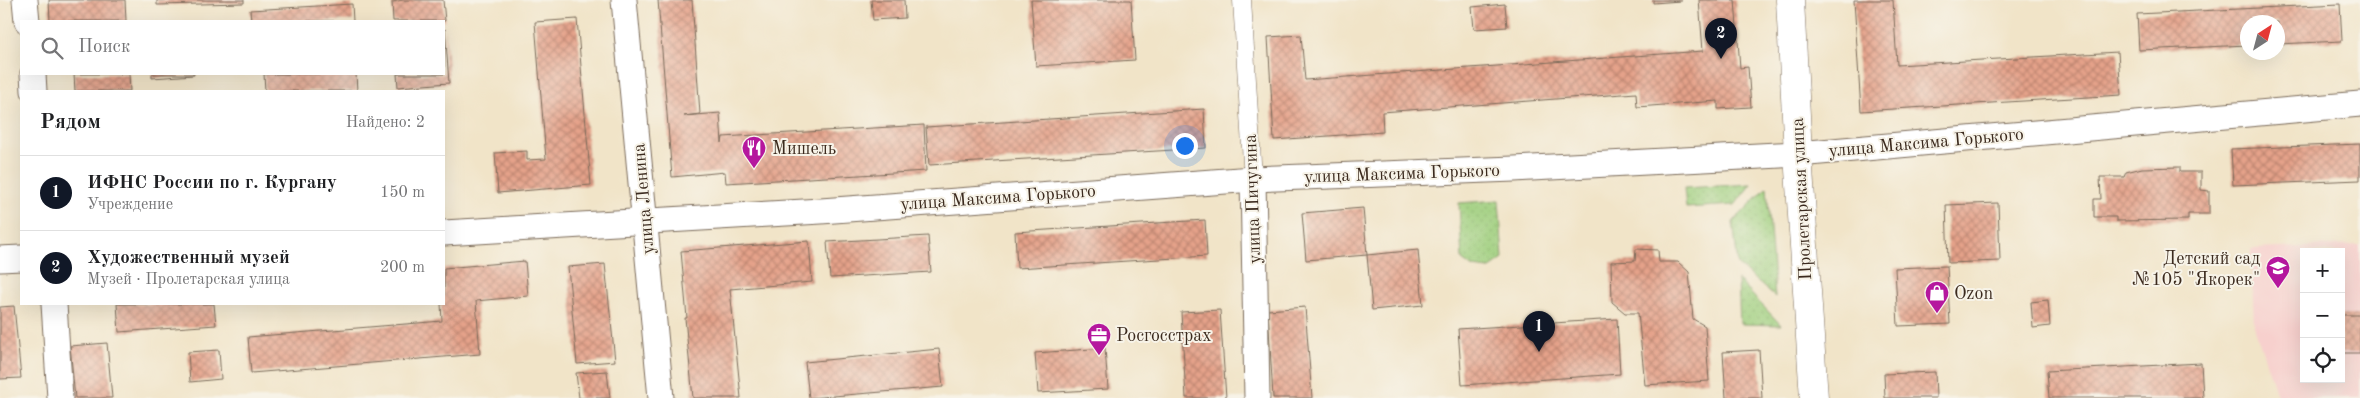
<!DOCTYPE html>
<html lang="ru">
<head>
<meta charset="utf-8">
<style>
	:root { --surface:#fff; --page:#f2f2f2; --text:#202124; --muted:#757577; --line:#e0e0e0; --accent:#111827 }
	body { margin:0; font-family:"Old Standard TT",serif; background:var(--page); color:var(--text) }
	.controls { position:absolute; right:15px; bottom:15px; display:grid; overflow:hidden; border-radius:0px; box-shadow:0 5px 20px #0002 }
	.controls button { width:45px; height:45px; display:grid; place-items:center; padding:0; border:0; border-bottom:1px solid var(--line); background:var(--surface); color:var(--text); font:25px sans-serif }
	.compass { position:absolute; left:2240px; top:15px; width:45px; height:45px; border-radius:50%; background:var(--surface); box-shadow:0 5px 20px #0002; rotate:36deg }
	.you { position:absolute; left:1184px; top:145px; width:18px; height:18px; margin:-12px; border:4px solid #fff; border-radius:50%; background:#1a73e8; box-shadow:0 0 0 8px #1a73e833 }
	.badge { display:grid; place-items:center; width:32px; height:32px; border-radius:50%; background:var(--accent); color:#fff; font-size:16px; font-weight:700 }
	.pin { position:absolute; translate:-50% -41px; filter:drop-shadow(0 1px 2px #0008) }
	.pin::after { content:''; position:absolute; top:26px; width:18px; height:15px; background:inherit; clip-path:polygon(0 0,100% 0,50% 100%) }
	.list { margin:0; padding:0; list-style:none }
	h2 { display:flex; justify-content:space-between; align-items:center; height:65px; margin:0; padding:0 20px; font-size:21px }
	h2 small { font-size:16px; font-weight:400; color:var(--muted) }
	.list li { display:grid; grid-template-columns:32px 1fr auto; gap:15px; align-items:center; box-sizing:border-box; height:75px; padding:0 20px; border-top:1px solid var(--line) }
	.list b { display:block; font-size:19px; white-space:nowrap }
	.list p { margin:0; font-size:16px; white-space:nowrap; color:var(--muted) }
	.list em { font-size:16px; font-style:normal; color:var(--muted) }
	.icon { flex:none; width:28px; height:28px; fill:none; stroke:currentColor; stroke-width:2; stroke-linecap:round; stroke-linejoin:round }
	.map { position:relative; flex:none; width:2360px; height:398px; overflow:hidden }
	.search { position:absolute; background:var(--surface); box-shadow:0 5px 20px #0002; left:20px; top:20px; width:425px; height:55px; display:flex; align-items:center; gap:12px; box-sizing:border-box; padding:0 18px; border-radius:0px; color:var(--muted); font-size:19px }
	.panel { position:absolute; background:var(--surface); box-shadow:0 5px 20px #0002; left:20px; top:90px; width:425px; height:215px; border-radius:0px }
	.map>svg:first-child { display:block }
	.built { fill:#f7d0cd; fill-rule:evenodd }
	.grass { fill:url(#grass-dots); stroke:#6d7c4e }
	.building { fill:url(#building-cross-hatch) }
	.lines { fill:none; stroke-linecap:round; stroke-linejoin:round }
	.street-casing { stroke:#7b6b5a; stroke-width:19 }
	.secondary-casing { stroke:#7b6b5a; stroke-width:27 }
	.primary-casing { stroke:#7b6b5a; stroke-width:29 }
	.street { stroke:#fff; stroke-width:18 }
	.secondary { stroke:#fff; stroke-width:25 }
	.primary { stroke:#fff; stroke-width:28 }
	.labels { text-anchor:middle; stroke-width:4; stroke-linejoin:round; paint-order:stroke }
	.street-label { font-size:18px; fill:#3b2a1e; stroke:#f7f3e8 }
	.poi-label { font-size:18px; fill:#3b2a1e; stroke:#f7f3e8; text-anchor:start }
</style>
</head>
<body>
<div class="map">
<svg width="2360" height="398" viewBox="0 0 2360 398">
	<defs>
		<pattern id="grass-dots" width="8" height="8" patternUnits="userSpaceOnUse" patternTransform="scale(1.25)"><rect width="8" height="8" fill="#9fcf7e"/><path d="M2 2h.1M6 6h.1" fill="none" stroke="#8ab26c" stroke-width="1.8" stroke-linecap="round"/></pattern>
		<pattern id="building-cross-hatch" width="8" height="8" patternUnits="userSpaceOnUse" patternTransform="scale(1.25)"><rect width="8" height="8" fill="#e5a28a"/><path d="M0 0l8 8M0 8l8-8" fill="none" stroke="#bb8470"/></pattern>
	</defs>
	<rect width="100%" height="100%" fill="#f7f3e8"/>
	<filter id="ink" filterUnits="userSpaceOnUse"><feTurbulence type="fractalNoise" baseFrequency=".02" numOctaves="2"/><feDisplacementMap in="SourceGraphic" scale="10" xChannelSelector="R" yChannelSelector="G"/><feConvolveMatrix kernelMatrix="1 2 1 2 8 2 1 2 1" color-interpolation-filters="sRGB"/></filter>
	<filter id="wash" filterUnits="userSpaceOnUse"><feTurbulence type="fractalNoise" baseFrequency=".0096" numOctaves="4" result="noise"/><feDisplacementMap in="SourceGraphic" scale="20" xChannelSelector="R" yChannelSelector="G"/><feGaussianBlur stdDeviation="1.12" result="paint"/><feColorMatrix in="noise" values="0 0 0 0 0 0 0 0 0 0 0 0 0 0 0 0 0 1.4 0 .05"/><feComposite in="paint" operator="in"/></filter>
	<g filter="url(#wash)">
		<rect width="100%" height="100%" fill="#f1e4c8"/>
		<!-- built -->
		<path class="built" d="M 2360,245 L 2360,398 L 2278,398 L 2254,326 L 2251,249 ZM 2304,252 L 2341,252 L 2341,379 L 2304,379 Z"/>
		<!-- grass -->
		<g class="grass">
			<path d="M 1751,184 L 1735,205 L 1686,208 L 1684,188 Z"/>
			<path d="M 1767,187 L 1775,297 L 1738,265 L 1733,222 Z"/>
			<path d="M 1499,200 L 1503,259 L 1489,269 L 1472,267 L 1462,260 L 1459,203 Z"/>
			<path d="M 1738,280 L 1781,325 L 1740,324 Z"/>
		</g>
		<g id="blocks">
			<!-- building -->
			<g class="building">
				<path d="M 49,0 L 125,0 L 126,21 L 50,21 Z"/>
				<path d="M 157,0 L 244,0 L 244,3 L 157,5 Z"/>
				<path d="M 403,0 L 443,0 L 445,21 L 393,21 L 392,2 Z"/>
				<path d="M 658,0 L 692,0 L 700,114 L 684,116 L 720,113 L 722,143 L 723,137 L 924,125 L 926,171 L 726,183 L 725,172 L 672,177 Z"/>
				<path d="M 871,0 L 904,0 L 905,18 L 873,20 Z"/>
				<path d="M 1031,0 L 1131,0 L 1135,60 L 1036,66 Z"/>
				<path d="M 1653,0 L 1681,0 L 1681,1 L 1653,3 Z"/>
				<path d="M 1699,0 L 1735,0 L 1740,68 L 1748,67 L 1751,107 L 1718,109 L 1718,101 L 1637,107 L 1636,93 L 1382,112 L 1383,132 L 1274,140 L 1268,37 L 1301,35 L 1305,80 L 1703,51 Z"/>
				<path d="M 1854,0 L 1893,0 L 1897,65 L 2118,52 L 2121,95 L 1861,111 Z"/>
				<path d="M 352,4 L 353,21 L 251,21 L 250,10 Z"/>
				<path d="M 1505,4 L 1507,27 L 1474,29 L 1472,7 Z"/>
				<path d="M 2340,4 L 2342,41 L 2278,44 L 2278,22 L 2248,22 L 2248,45 L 2139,50 L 2137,14 Z"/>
				<path d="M 577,19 L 591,185 L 498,193 L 495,153 L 527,151 L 527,160 L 546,159 L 535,22 Z"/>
				<path d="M 445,29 L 449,83 L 398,87 L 397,74 L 444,74 Z"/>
				<path d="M 74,74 L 129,74 L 130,91 L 75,91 Z"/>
				<path d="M 152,74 L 194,74 L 194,75 L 152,78 Z"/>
				<path d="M 264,74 L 356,74 L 357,91 L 265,91 Z"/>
				<path d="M 1204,109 L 1206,148 L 929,165 L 926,127 Z"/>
				<path d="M 2360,144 L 2360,180 L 2233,185 L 2231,149 Z"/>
				<path d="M 2180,167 L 2180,172 L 2201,172 L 2201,190 L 2209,191 L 2209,214 L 2188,214 L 2188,220 L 2116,221 L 2116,217 L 2094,217 L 2094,199 L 2101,199 L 2100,177 L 2124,177 L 2126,172 L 2142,168 Z"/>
				<path d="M 1998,203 L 2000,261 L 1948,263 L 1946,205 Z"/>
				<path d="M 1363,208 L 1367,255 L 1306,260 L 1302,213 Z"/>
				<path d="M 1205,220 L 1207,256 L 1017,268 L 1015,232 Z"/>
				<path d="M 928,236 L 931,272 L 830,278 L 827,242 Z"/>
				<path d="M 809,241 L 812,282 L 730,289 L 741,398 L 693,398 L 685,318 L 687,318 L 681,251 Z"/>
				<path d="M 1636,249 L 1658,250 L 1659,262 L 1678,262 L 1689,272 L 1693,319 L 1705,326 L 1709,381 L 1645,385 L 1638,313 L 1625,313 L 1612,302 L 1611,262 L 1635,261 Z"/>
				<path d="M 1418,250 L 1423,305 L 1372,310 L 1367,255 Z"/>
				<path d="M 525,261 L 528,296 L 476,301 L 480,354 L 251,373 L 248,337 L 442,321 L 441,304 L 444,304 L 444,268 Z"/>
				<path d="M 605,264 L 615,361 L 577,364 L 568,267 Z"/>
				<path d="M 1947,266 L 1950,324 L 1898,326 L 1895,268 Z"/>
				<path d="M 2048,300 L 2050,326 L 2033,328 L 2031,302 Z"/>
				<path d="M 117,304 L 214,304 L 216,325 L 119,332 Z"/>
				<path d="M 14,306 L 21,378 L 0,379 L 0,307 Z"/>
				<path d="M 1305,307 L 1312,398 L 1273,398 L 1268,310 Z"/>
				<path d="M 1220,310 L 1226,398 L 1186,398 L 1181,312 Z"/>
				<rect x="2341" y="315" width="19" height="38"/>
				<path d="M 1617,319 L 1620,374 L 1462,385 L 1458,329 Z"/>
				<path d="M 107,343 L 112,398 L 75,398 L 70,346 Z"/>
				<path d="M 1105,348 L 1108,389 L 1038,393 L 1035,353 Z"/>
				<path d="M 939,349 L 943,387 L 809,398 L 805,362 Z"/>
				<path d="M 219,350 L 221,379 L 190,382 L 188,352 Z"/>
				<path d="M 1759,350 L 1762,398 L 1726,398 L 1723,352 Z"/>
				<path d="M 2201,363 L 2203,398 L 2049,398 L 2047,371 Z"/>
				<path d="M 607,371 L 610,398 L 579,398 L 576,373 Z"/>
				<path d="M 1935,372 L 1936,398 L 1885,398 L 1884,374 Z"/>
			</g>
		</g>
	</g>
	<g filter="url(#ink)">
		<use href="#blocks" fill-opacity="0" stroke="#7b6b5a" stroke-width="1"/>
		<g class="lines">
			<defs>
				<path id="street" d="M 1242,0 L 1253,179"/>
				<g id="secondary">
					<path d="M 25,0 L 27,21"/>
					<path d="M 624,0 L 661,398"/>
					<path d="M 33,74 L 34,91"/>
					<path d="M 1253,179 L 1257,398"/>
					<path d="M 444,233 L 821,211 L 1253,179 L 1514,169 L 1798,154 L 2360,104"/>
					<path d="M 0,259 L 21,258"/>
					<path d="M 54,304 L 60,398"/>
				</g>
				<path id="primary" d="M 1790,0 L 1798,154 L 1814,398"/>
			</defs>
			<!-- street casing -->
			<use href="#street" class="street-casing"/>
			<!-- secondary casing -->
			<use href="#secondary" class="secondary-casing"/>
			<!-- primary casing -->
			<use href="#primary" class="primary-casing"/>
			<!-- street -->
			<use href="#street" class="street"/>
			<!-- secondary -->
			<use href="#secondary" class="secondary"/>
			<!-- primary -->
			<use href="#primary" class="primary"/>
		</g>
	</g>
	<!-- icons -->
	<defs>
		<symbol id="restaurant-pin" viewBox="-11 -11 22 30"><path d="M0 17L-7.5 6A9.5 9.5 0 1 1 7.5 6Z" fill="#b5179e" stroke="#f7f3e8"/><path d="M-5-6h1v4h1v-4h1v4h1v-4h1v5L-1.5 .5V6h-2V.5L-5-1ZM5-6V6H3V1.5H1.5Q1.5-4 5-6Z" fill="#fff"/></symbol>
		<symbol id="school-pin" viewBox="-11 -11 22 30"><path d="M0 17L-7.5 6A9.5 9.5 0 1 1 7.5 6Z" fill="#b5179e" stroke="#f7f3e8"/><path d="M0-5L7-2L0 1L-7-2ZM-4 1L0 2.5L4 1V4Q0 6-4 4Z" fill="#fff"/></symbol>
		<symbol id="shop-pin" viewBox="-11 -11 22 30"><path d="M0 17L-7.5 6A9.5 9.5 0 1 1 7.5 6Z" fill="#b5179e" stroke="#f7f3e8"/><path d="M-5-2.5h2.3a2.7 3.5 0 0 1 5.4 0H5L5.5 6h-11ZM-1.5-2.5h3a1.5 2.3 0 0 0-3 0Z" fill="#fff"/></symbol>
		<symbol id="office-pin" viewBox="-11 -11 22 30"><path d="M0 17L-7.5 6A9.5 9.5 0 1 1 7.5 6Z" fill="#b5179e" stroke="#f7f3e8"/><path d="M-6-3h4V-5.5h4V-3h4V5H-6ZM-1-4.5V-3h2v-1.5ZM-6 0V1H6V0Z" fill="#fff"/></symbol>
	</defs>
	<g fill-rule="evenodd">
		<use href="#restaurant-pin" x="740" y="134" width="28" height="38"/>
		<use href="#school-pin" x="2264" y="254" width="28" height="38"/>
		<use href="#shop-pin" x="1923" y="279" width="28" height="38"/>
		<use href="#office-pin" x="1085" y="321" width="28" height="38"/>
	</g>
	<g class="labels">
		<!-- street labels -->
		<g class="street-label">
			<text transform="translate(1926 142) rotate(-5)" y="6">улица Максима Горького</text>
			<text transform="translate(1402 173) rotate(-2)" y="6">улица Максима Горького</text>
			<text transform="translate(998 197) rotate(-4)" y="6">улица Максима Горького</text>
			<text transform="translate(643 199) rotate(-95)" y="6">улица Ленина</text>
			<text transform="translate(1252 199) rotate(-92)" y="6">улица Пичугина</text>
			<text transform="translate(1801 199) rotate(-93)" y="6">Пролетарская улица</text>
		</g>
		<!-- poi labels -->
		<g class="poi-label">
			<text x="772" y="154">Мишель</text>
			<text x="2260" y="264" text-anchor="end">Детский сад<tspan x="2260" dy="21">№105 "Якорек"</tspan></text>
			<text x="1954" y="299">Ozon</text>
			<text x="1116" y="341">Росгосстрах</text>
		</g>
	</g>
</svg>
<div class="controls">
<button>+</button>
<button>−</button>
<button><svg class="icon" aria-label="locate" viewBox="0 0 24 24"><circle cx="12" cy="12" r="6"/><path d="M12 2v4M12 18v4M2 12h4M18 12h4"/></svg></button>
</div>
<svg class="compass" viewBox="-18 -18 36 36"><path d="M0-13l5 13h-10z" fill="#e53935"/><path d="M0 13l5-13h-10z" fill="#757577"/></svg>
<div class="you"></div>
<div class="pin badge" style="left:1539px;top:352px">1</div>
<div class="pin badge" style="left:1721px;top:59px">2</div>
<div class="search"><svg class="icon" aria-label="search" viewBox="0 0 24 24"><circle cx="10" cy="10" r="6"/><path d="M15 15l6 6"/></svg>Поиск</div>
<section class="panel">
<h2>Рядом<small>Найдено: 2</small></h2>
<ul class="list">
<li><span class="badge">1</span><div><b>ИФНС России по г. Кургану</b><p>Учреждение</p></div><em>150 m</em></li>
<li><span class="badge">2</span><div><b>Художественный музей</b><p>Музей · Пролетарская улица</p></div><em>200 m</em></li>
</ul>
</section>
</div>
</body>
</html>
